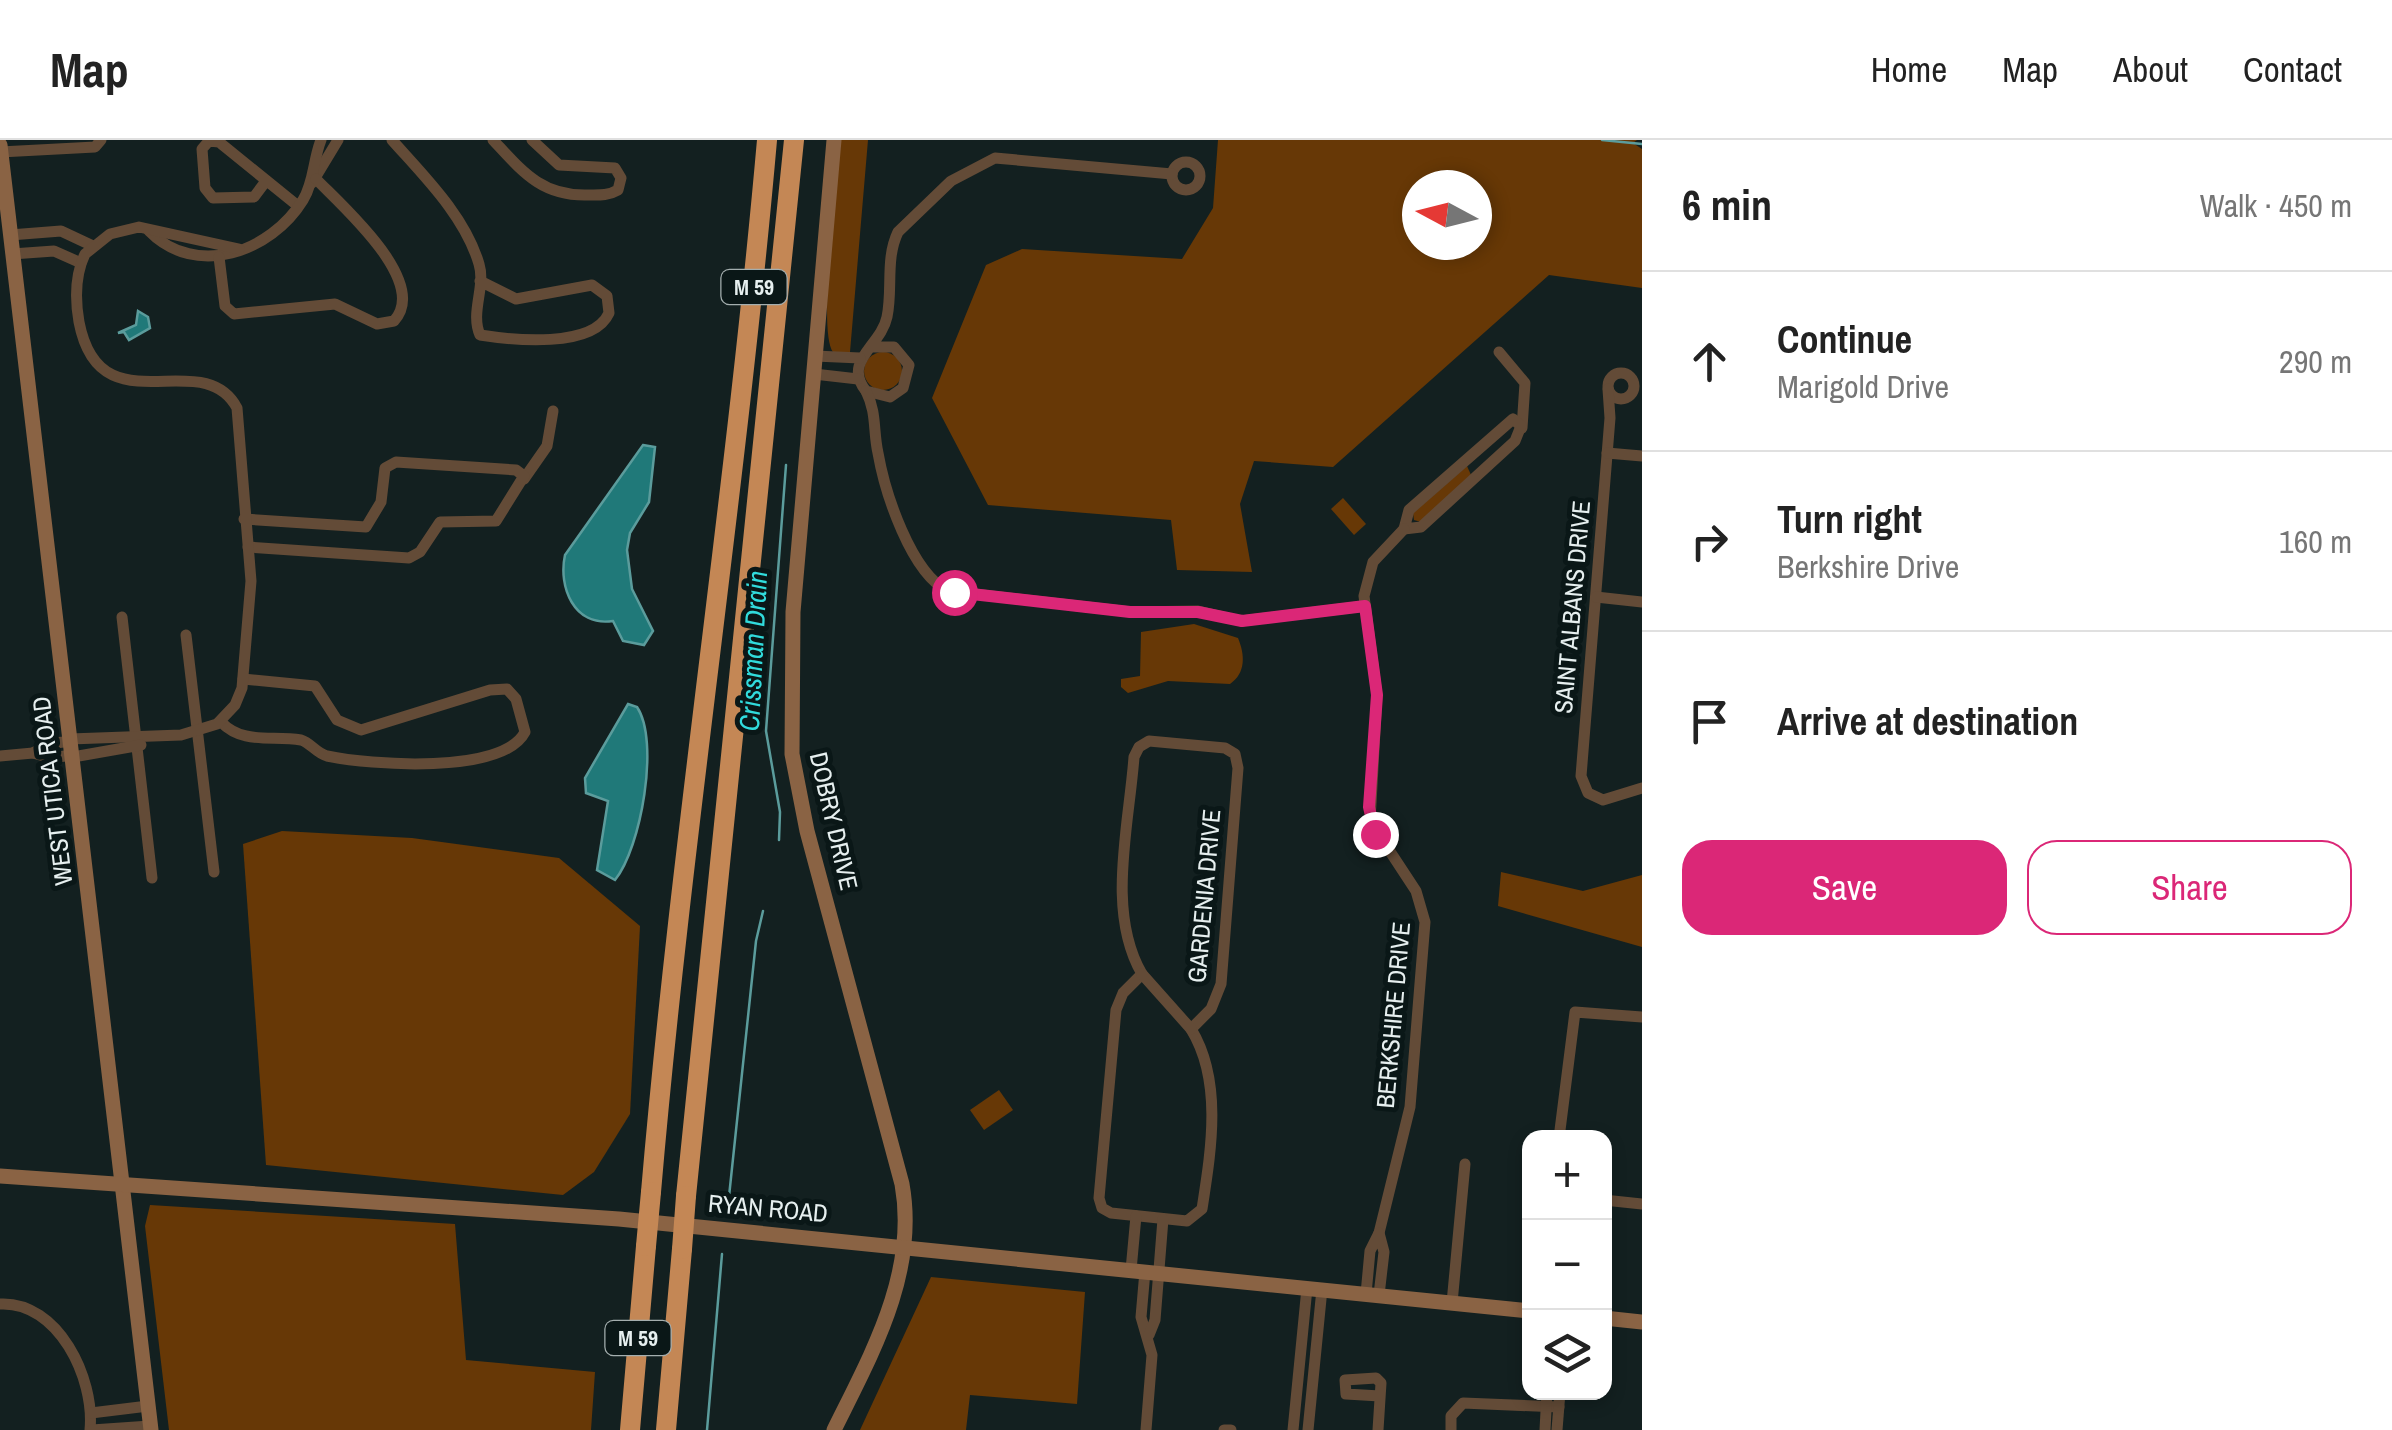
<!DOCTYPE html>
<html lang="en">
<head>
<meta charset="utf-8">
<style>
	:root { --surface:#fff; --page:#f2f2f2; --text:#222; --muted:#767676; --line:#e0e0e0; --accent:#db2777 }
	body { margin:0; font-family:"Archivo Narrow",sans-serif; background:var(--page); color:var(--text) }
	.controls { position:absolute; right:30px; bottom:30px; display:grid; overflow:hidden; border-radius:20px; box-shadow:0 5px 15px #0003 }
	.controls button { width:90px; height:90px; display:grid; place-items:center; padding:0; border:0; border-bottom:2px solid var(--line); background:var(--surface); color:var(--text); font:50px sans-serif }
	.compass { position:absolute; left:1402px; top:30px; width:90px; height:90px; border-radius:50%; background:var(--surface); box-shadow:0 5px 15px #0003; rotate:277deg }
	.stop { position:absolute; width:30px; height:30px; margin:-22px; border:8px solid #db2777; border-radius:50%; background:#fff }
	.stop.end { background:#db2777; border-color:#fff; box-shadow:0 2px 10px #0008 }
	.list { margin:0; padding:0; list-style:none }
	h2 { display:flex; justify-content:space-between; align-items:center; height:130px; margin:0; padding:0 40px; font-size:42px }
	h2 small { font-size:32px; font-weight:400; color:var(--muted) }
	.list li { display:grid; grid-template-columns:65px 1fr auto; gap:30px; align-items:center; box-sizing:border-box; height:180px; padding:0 40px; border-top:2px solid var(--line) }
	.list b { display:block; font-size:38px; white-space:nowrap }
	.list p { margin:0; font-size:32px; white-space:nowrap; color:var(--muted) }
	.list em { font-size:32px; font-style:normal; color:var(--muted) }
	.actions { display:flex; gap:20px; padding:30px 40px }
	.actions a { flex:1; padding:22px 0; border:2px solid var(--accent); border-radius:30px; text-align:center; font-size:35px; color:var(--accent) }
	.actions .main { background:var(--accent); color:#fff }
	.icon { flex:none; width:55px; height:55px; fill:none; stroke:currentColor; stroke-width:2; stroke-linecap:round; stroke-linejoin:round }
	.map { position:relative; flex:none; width:1642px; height:1290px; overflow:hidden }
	header { display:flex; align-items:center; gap:60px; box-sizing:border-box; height:140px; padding:0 50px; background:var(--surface); border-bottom:2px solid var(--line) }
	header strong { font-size:48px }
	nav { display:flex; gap:55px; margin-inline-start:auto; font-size:35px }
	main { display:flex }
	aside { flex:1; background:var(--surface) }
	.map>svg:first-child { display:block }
	.green { fill:#673806; fill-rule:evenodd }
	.water { fill:#207979; stroke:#5b9c9c; stroke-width:2.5 }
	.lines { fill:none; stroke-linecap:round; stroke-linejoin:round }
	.stream { stroke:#5b9c9c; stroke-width:2.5 }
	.street { stroke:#634b37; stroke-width:11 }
	.secondary { stroke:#8a6344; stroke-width:15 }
	.highway { stroke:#c48755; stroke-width:20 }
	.highway-bridge { stroke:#c48755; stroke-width:20 }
	.route { stroke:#db2777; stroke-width:12 }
	.labels { text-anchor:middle; stroke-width:10; stroke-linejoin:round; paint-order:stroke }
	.shield { fill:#0a1717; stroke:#a4aeae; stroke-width:2.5 }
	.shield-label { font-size:22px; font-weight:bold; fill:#e6efef }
	.street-label { font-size:25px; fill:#e6efef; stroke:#0a1717 }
	.water-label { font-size:28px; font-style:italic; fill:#31dbdc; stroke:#0a1717 }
</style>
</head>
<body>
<header>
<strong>Map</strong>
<nav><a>Home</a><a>Map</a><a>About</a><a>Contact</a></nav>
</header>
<main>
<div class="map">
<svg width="1642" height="1290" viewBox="0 0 1642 1290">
	<rect width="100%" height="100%" fill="#132020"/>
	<!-- green -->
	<g class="green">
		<path d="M 841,0 L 868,0 L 850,212 L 833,212 C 817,191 838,36 841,0 Z"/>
		<path d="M 1218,0 L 1637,0 L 1633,3 L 1642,9 L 1642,148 L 1549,135 L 1333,327 L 1254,321 L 1240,364 L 1252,432 L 1177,430 L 1171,380 L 988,365 L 932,258 L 986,125 L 1022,109 L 1182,119 L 1213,68 ZM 1417,45 L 1477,45 L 1477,105 L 1417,105 Z"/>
		<circle cx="883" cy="231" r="19"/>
		<path d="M 1467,326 L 1471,335 L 1421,382 L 1414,380 L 1413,373 Z"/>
		<path d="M 1343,358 L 1366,384 L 1354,395 L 1331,369 Z"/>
		<path d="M 1194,484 L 1238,498 C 1245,515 1246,533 1230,544 L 1168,541 L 1128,553 L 1121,547 L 1121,539 L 1140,536 L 1141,492 Z"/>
		<path d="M 282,691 L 412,698 L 559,718 L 640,786 L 630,974 L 594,1032 L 563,1055 L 266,1025 L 243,704 Z"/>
		<path d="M 1501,732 L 1583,751 L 1642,735 L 1642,807 L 1498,766 Z"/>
		<path d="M 999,950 L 1013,970 L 984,990 L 970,970 Z"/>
		<path d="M 150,1065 L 455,1084 L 466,1220 L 595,1232 L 591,1290 L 169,1290 L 145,1086 Z"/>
		<path d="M 931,1137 L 1085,1152 L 1077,1264 L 970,1255 L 966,1290 L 860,1290 Z"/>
	</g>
	<!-- water -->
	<g class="water">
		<path d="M 138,171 L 148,177 L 150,188 L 129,200 L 124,192 L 118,193 L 136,185 Z"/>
		<path d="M 643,305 L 655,307 L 649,362 L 630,393 L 627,410 L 632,449 L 653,491 L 644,505 L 623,501 L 613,481 C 574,487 558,447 565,415 Z"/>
		<path d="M 628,564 L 637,567 C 660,601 641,708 615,740 L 597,730 L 608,661 L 586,653 L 585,638 Z"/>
	</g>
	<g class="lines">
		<!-- stream -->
		<g class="stream">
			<path d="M 1602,0 L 1642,4"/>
			<path d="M 779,700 L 780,672 L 766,591 L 786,325"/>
			<path d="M 728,1066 L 756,801 L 763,771"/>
			<path d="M 707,1290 L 722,1114"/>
		</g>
		<!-- street -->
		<g class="street">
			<path d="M 392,0 C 424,36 465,76 479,124 C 486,147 470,172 480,195 C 512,200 593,209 609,173 L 607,156 L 592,145 L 516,159 L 480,141"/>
			<path d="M 493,0 C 522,31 541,56 587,55 C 598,55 608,56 618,50 L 621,38 L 615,28 L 559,25 L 532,0"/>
			<path d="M 0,12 L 95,7 L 101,0"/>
			<circle cx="1186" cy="36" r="14"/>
			<path d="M 266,41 L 254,57 L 213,58 L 205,48 L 202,9 L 209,1 L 219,2 L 298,66"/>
			<path d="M 312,43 L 338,0"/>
			<path d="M 149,91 C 196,139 271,112 303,60 C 314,42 313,20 321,0"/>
			<path d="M 10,95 L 61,91 L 93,106"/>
			<path d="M 12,114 L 54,111 L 81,123"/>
			<path d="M 219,117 L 225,166 L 234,174 L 335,164 L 377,184 L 394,181 C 430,142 342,66 316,39"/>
			<path d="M 873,207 L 894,207 L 909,225 L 903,248 L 890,257 L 866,251 C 842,221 881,206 887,177 C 893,149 885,119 898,92 L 951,41 L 995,18 L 1172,34"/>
			<path d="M 1499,212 L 1525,243 L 1522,288"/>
			<path d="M 815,216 L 860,218"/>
			<circle cx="1621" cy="246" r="13"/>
			<path d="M 814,234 L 858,239"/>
			<path d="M 1608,249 L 1610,278 L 1581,636 L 1588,653 L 1603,660 L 1642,648"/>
			<path d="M 866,251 C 877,273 873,291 878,313 C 885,353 911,433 948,451 L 1131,472 L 1198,471 L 1241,481 L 1365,466"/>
			<path d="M 1513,279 L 1521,286 L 1515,301 L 1421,387 L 1404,389 L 1409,370 Z"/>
			<path d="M 1607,313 L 1642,316"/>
			<path d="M 524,339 L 547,306 L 553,271"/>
			<path d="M 244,379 L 366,387 L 381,362 L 385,328 L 396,322 L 516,330 L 524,336 L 496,381 L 440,382 L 420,412 L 409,418 L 248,407"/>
			<path d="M 1596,457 L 1642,462"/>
			<path d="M 122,477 L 152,738"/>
			<path d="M 186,495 L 214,732"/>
			<path d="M 221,582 C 243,605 272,595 301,600 C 311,603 316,613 327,616 C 369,625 503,635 525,592 L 516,559 L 507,549 L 490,550 L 361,590 L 337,580 L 315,546 L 243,539"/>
			<path d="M 70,599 L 181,595 L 217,584 L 235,565 L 242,548 L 251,441 L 237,268 C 202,203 100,291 79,182 C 75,159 75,135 85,114 L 110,94 L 139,87 L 239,109"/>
			<path d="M 71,601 L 48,604 L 33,613 L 51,618 L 72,615"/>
			<path d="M 1149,601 L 1225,608 L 1235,614 L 1238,628 L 1221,844 L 1211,869 L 1191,889 C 1223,941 1211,1011 1202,1069 L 1187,1081 L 1111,1073 L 1102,1068 L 1099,1058 L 1116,870 L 1123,853 L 1142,834 C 1106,772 1129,686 1134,617 L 1139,607 Z"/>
			<path d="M 0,616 L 33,613"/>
			<path d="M 73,617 L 141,605"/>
			<path d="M 1142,834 L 1191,889"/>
			<path d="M 1559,998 L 1575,872 L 1642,877"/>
			<path d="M 1604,1060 L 1642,1064"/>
			<path d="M 1379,1093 L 1410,967 L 1425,782 L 1416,751 L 1370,681 L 1377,555 L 1364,456 L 1373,422 L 1404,389"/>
			<path d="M 1131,1130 L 1136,1076"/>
			<path d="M 1145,1131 L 1141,1177 L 1152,1215 L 1146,1290"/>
			<path d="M 1366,1154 L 1370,1111 L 1379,1093 L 1384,1112 L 1379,1155"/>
			<path d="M 1452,1163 L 1465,1024"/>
			<path d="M 0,1164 C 58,1161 95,1238 90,1290"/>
			<path d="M 1149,1195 L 1155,1180 L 1163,1079"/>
			<path d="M 91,1273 L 148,1266"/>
			<path d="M 92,1290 L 150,1286"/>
			<path d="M 1224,1290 L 1231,1290"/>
			<path d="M 1293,1290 L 1307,1148"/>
			<path d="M 1308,1290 L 1322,1149"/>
			<path d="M 1378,1290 L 1381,1243 L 1376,1238 L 1345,1240 L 1346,1254 L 1380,1256"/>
			<path d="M 1451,1290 L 1451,1276 L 1463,1263 L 1559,1267"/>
			<path d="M 1545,1290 L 1547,1252"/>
			<path d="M 1557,1290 L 1560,1252"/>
		</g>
		<!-- secondary -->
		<g class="secondary">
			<path d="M 834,0 L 793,472 L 792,614 L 807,691 L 902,1044 C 918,1133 872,1213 834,1290"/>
			<path d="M 0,5 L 151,1290"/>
			<path d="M 0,1036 L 619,1079 L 1530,1171"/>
			<path d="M 1604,1178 L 1642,1182"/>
		</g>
		<!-- highway -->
		<g class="highway">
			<path d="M 651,1052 C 681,701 736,352 767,0"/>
			<path d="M 686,1056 L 794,0"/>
			<path d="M 630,1290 L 646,1106"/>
			<path d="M 666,1290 L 682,1109"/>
		</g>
		<!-- highway-bridge -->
		<g class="highway-bridge">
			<path d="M 646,1106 L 651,1052"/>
			<path d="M 682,1109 L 686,1056"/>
		</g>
	</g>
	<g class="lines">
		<!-- route -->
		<path class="route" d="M 954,452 L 1130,472 L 1198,472 L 1242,481 L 1365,466 L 1377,555 L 1369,667 L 1375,694"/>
	</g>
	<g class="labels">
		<!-- shield labels -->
		<g class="shield">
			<rect x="721.5" y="130" width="65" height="34" rx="8"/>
			<rect x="605.5" y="1181" width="65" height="34" rx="8"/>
		</g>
		<g class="shield-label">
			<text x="754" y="155">M 59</text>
			<text x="638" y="1206">M 59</text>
		</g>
		<!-- street labels -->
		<g class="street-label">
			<text transform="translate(1572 467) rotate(-85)" y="9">SAINT ALBANS DRIVE</text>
			<text transform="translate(52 651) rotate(-97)" y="9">WEST UTICA ROAD</text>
			<text transform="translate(834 681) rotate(77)" y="9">DOBRY DRIVE</text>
			<text transform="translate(1204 756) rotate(-85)" y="9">GARDENIA DRIVE</text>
			<text transform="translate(1393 875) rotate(-85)" y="9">BERKSHIRE DRIVE</text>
			<text transform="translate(768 1068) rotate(5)" y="9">RYAN ROAD</text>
		</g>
		<!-- water labels -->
		<g class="water-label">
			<text transform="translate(753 511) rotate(-87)" y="10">Crissman Drain</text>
		</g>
	</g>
</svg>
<div class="controls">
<button>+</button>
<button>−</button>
<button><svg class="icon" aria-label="layers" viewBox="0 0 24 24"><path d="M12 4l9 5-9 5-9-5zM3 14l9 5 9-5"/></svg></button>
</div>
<svg class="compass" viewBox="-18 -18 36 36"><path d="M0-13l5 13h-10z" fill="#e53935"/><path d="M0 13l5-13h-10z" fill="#767676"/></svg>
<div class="stop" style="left:954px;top:452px"></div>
<div class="stop end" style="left:1375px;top:694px"></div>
</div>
<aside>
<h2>6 min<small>Walk · 450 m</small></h2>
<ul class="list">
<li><svg class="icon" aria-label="ahead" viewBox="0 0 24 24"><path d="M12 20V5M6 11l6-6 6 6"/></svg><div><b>Continue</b><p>Marigold Drive</p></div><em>290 m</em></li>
<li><svg class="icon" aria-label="right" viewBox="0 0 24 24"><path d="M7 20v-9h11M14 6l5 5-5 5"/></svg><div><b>Turn right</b><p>Berkshire Drive</p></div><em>160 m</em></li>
<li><svg class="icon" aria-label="arrive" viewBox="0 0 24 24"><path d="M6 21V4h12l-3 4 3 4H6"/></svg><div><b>Arrive at destination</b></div></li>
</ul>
<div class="actions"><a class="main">Save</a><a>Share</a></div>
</aside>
</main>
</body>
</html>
